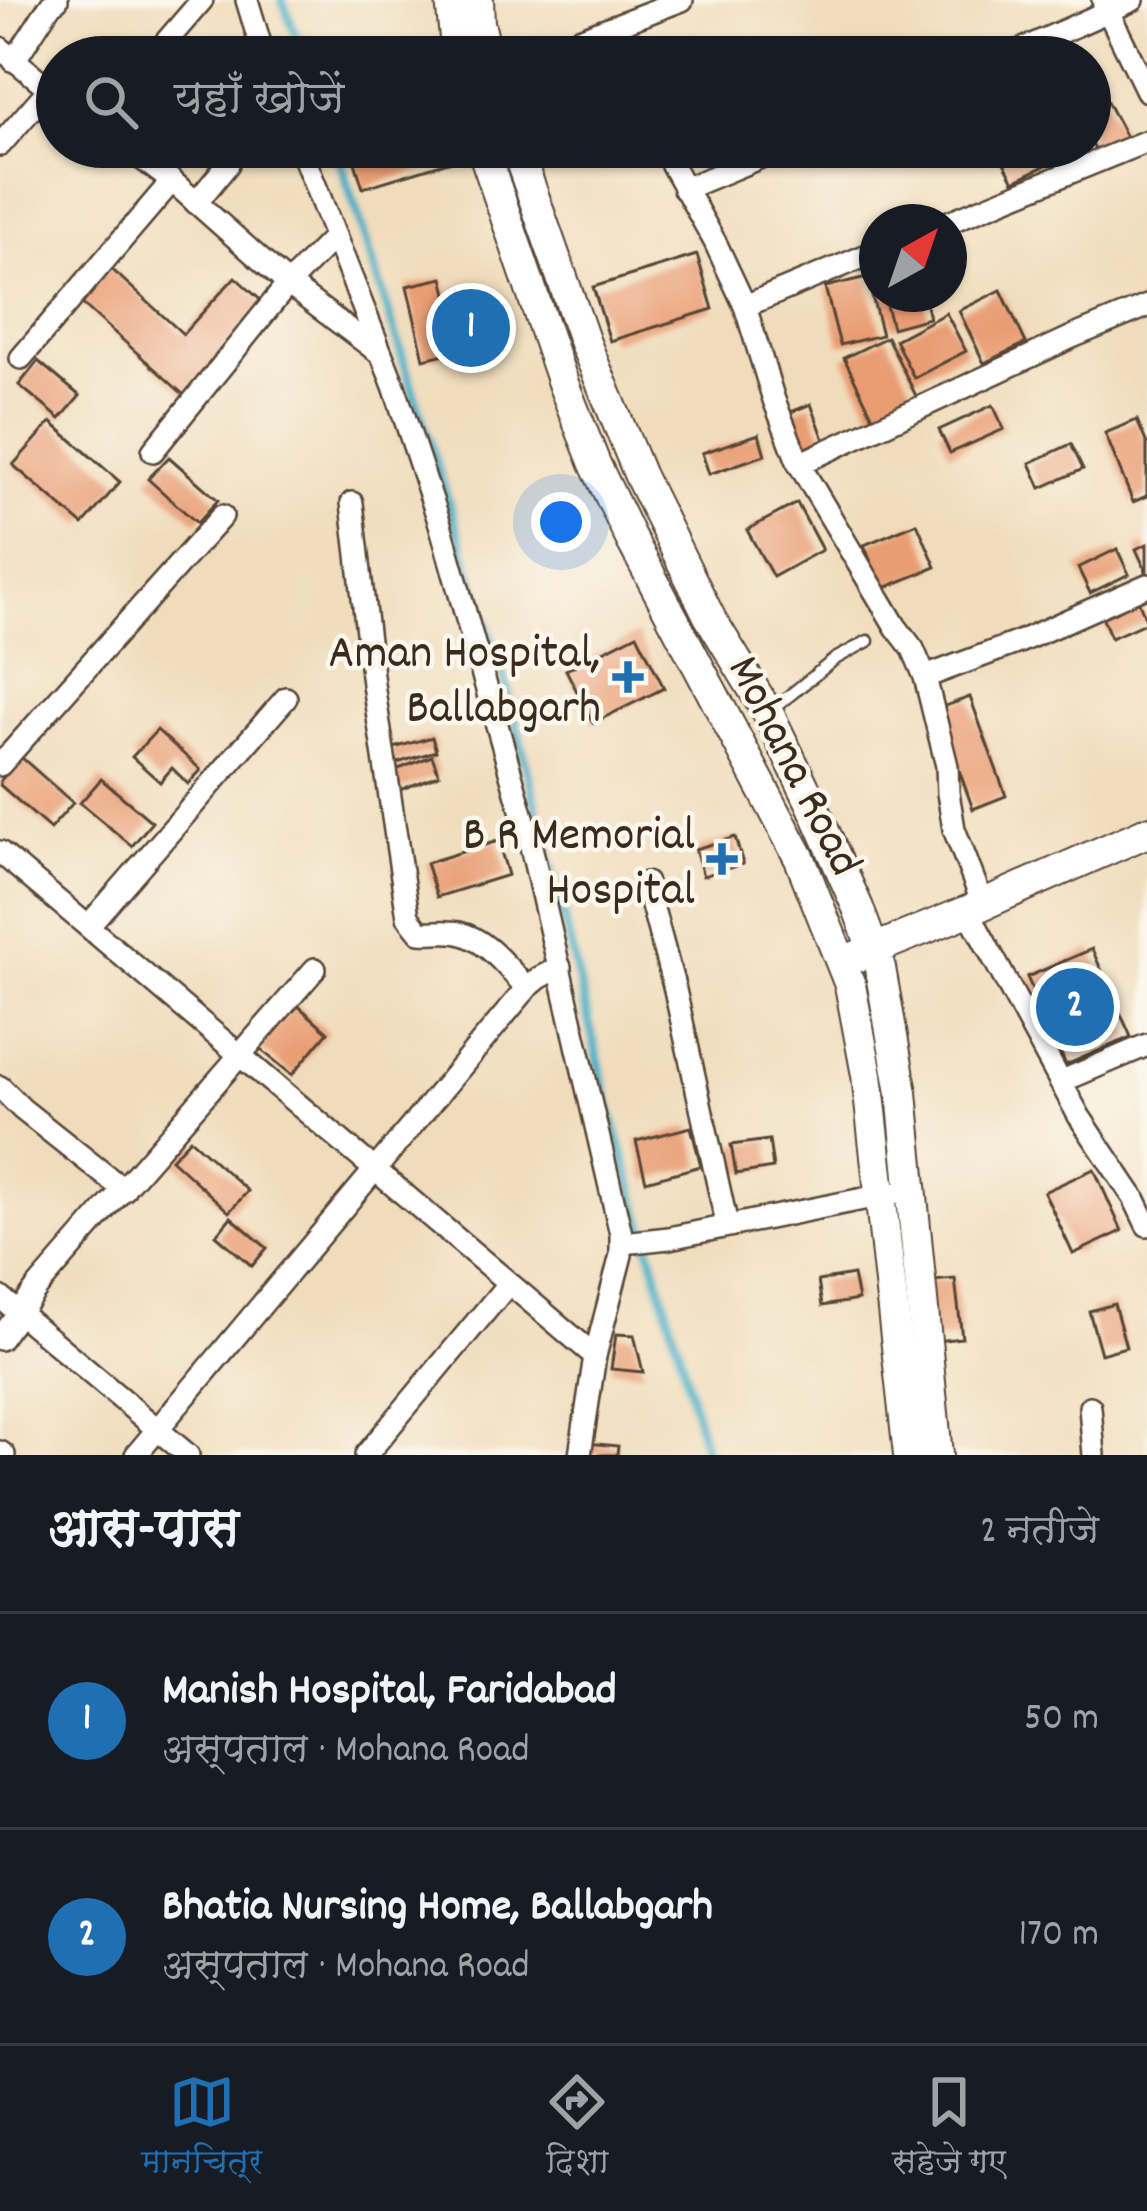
<!DOCTYPE html>
<html lang="hi">
<head>
<meta charset="utf-8">
<style>
	:root { --surface:#171b24; --page:#20242c; --text:#f1f3f6; --muted:#9ea1a6; --line:#363941; --accent:#1f6fb2 }
	body { margin:0; font-family:Dekko,"Playpen Sans Deva",sans-serif; background:var(--page); color:var(--text) }
	.compass { position:absolute; left:859px; top:204px; width:108px; height:108px; border-radius:50%; background:var(--surface); box-shadow:0 3px 9px #0004; rotate:40deg }
	.you { position:absolute; left:561px; top:522px; width:42px; height:42px; margin:-30px; border:9px solid #fff; border-radius:50%; background:#1a73e8; box-shadow:0 0 0 18px #1a73e833 }
	.badge { display:grid; place-items:center; width:78px; height:78px; border-radius:50%; background:var(--accent); color:#fff; font-size:39px; font-weight:700 }
	.pin { position:absolute; translate:-50% -50%; border:6px solid #fff; box-shadow:0 3px 12px #0006 }
	.list { margin:0; padding:0; list-style:none }
	h2 { display:flex; justify-content:space-between; align-items:center; height:156px; margin:0; padding:0 48px; font-size:51px }
	h2 small { font-size:39px; font-weight:400; color:var(--muted) }
	.list li { display:grid; grid-template-columns:78px 1fr auto; gap:36px; align-items:center; box-sizing:border-box; height:216px; padding:0 48px; border-top:3px solid var(--line) }
	.list b { display:block; font-size:45px; white-space:nowrap }
	.list p { margin:0; font-size:39px; white-space:nowrap; color:var(--muted) }
	.list em { font-size:39px; font-style:normal; color:var(--muted) }
	.icon { flex:none; width:66px; height:66px; fill:none; stroke:currentColor; stroke-width:2; stroke-linecap:round; stroke-linejoin:round }
	.map { position:relative; flex:none; width:1147px; height:1455px; overflow:hidden }
	.search { position:absolute; background:var(--surface); box-shadow:0 3px 9px #0004; left:36px; right:36px; top:36px; height:132px; display:flex; align-items:center; gap:30px; box-sizing:border-box; padding:0 42px; border-radius:66px; color:var(--muted); font-size:45px }
	.sheet { height:588px; background:var(--surface) }
	nav { display:flex; justify-content:space-around; align-items:center; box-sizing:border-box; height:168px; border-top:3px solid var(--line); background:var(--surface); font-size:33px; color:var(--muted) }
	nav a { display:grid; justify-items:center; gap:6px }
	nav .on { color:var(--accent) }
	.map>svg:first-child { display:block }
	.lines { fill:none; stroke-linecap:round; stroke-linejoin:round }
	.stream { stroke:#46aec5; stroke-width:9 }
	.building { fill:#e99d73 }
	.lane-casing { stroke:#564536; stroke-width:15 }
	.street-casing { stroke:#564536; stroke-width:26 }
	.secondary-casing { stroke:#564536; stroke-width:34 }
	.lane { stroke:#fff; stroke-width:10 }
	.street { stroke:#fff; stroke-width:21 }
	.secondary { stroke:#fff; stroke-width:30 }
	.poi-dot { fill:#1f6fb2; stroke:#fbf7ec; stroke-width:4.5 }
	.labels { text-anchor:middle; stroke-width:9; stroke-linejoin:round; paint-order:stroke }
	.poi-label { font-size:48px; fill:#3b2a1e; stroke:#fbf7ec; text-anchor:end }
	.street-label { font-size:48px; fill:#3b2a1e; stroke:#fbf7ec }
</style>
</head>
<body>
<div class="map">
<svg width="1147" height="1455" viewBox="0 0 1147 1455">
	<rect width="100%" height="100%" fill="#fbf7ec"/>
	<filter id="ink" filterUnits="userSpaceOnUse"><feTurbulence type="fractalNoise" baseFrequency=".00833" numOctaves="2"/><feDisplacementMap in="SourceGraphic" scale="24" xChannelSelector="R" yChannelSelector="G"/><feConvolveMatrix kernelMatrix="1 2 1 2 8 2 1 2 1" color-interpolation-filters="sRGB"/></filter>
	<filter id="wash" filterUnits="userSpaceOnUse"><feTurbulence type="fractalNoise" baseFrequency=".004" numOctaves="4" result="noise"/><feDisplacementMap in="SourceGraphic" scale="48" xChannelSelector="R" yChannelSelector="G"/><feGaussianBlur stdDeviation="2.7" result="paint"/><feColorMatrix in="noise" values="0 0 0 0 0 0 0 0 0 0 0 0 0 0 0 0 0 1.4 0 .05"/><feComposite in="paint" operator="in"/></filter>
	<g filter="url(#wash)">
		<rect width="100%" height="100%" fill="#f0dcbb"/>
		<g class="lines">
			<!-- stream -->
			<g class="stream">
				<path d="M 282,0 L 305,57"/>
				<path d="M 336,147 L 507,687 L 612,1116 L 681,1357 L 706,1455"/>
			</g>
		</g>
		<g id="blocks">
			<!-- building -->
			<g class="building">
				<path d="M 1103,94 L 1128,141 L 1098,156 L 1090,140 L 1090,100 Z"/>
				<path d="M 350,147 L 451,147 L 455,160 L 363,188 Z"/>
				<path d="M 1003,147 L 1059,147 L 1064,156 L 1014,181 L 997,150 Z"/>
				<path d="M 697,255 L 713,309 L 610,341 L 593,287 Z"/>
				<path d="M 107,265 L 183,334 L 235,277 L 266,305 L 184,395 L 77,299 Z"/>
				<path d="M 867,277 L 882,335 L 840,345 L 825,287 Z"/>
				<path d="M 443,278 L 451,309 L 496,298 L 506,339 L 424,359 L 407,286 Z"/>
				<path d="M 1001,290 L 1026,343 L 984,363 L 959,311 Z"/>
				<path d="M 883,294 L 923,294 L 929,318 L 892,328 Z"/>
				<path d="M 946,313 L 966,351 L 914,378 L 895,340 Z"/>
				<path d="M 887,337 L 918,400 L 875,421 L 844,358 Z"/>
				<path d="M 38,361 L 80,396 L 60,419 L 19,385 Z"/>
				<path d="M 811,404 L 828,450 L 799,460 L 783,415 Z"/>
				<path d="M 993,405 L 1004,429 L 950,453 L 939,430 Z"/>
				<path d="M 1137,420 L 1147,444 L 1147,496 L 1133,502 L 1105,433 Z"/>
				<path d="M 51,422 L 120,482 L 83,525 L 13,465 Z"/>
				<path d="M 759,434 L 765,455 L 709,474 L 702,453 Z"/>
				<path d="M 1071,444 L 1083,469 L 1041,488 L 1030,463 Z"/>
				<path d="M 169,457 L 218,500 L 197,523 L 148,479 Z"/>
				<path d="M 797,503 L 822,550 L 773,577 L 747,530 Z"/>
				<path d="M 917,523 L 936,567 L 882,589 L 864,545 Z"/>
				<path d="M 1147,544 L 1147,573 L 1136,549 Z"/>
				<path d="M 1117,549 L 1129,574 L 1090,593 L 1078,568 Z"/>
				<path d="M 1135,593 L 1147,622 L 1111,638 L 1099,609 Z"/>
				<path d="M 637,634 L 664,688 L 593,723 L 566,670 Z"/>
				<path d="M 970,697 L 1006,796 L 973,809 L 937,709 Z"/>
				<path d="M 157,730 L 201,770 L 188,784 L 172,768 L 160,782 L 132,757 Z"/>
				<path d="M 432,737 L 436,751 L 394,764 L 390,749 Z"/>
				<path d="M 432,756 L 439,775 L 400,790 L 393,771 Z"/>
				<path d="M 21,757 L 73,803 L 50,829 L 0,785 L 0,781 Z"/>
				<path d="M 101,779 L 152,822 L 132,846 L 80,803 Z"/>
				<path d="M 735,837 L 743,864 L 703,876 L 695,849 Z"/>
				<path d="M 498,841 L 508,875 L 437,897 L 426,863 Z"/>
				<path d="M 1092,949 L 1131,1037 L 1066,1065 L 1027,977 Z"/>
				<path d="M 296,1004 L 328,1032 L 292,1075 L 259,1048 Z"/>
				<path d="M 691,1127 L 701,1166 L 646,1181 L 636,1141 Z"/>
				<path d="M 190,1139 L 248,1191 L 229,1212 L 171,1159 Z"/>
				<path d="M 769,1140 L 773,1168 L 736,1174 L 731,1145 Z"/>
				<path d="M 1094,1169 L 1122,1231 L 1073,1254 L 1044,1192 Z"/>
				<path d="M 231,1217 L 267,1248 L 252,1266 L 216,1235 Z"/>
				<path d="M 853,1275 L 858,1300 L 822,1306 L 818,1281 Z"/>
				<path d="M 955,1279 L 962,1338 L 926,1342 L 920,1282 Z"/>
				<path d="M 1114,1304 L 1126,1347 L 1101,1354 L 1089,1311 Z"/>
				<path d="M 616,1334 L 634,1335 L 643,1372 L 611,1369 Z"/>
				<path d="M 587,1443 L 618,1446 L 617,1455 L 586,1455 Z"/>
			</g>
		</g>
	</g>
	<g filter="url(#ink)">
		<use href="#blocks" fill-opacity="0" stroke="#564536" stroke-width="3"/>
		<g class="lines">
			<defs>
				<path id="lane" d="M 770,711 L 835,659 L 868,641"/>
				<g id="street">
					<path d="M 247,0 L 264,57"/>
					<path d="M 1103,1 L 1147,91"/>
					<path d="M 614,27 L 624,57"/>
					<path d="M 0,48 L 57,95"/>
					<path d="M 153,57 L 202,0"/>
					<path d="M 532,57 L 682,0"/>
					<path d="M 1005,57 L 1133,0"/>
					<path d="M 14,61 L 51,4 L 57,0"/>
					<path d="M 0,145 L 49,89"/>
					<path d="M 126,147 L 172,181 L 288,284 L 381,354"/>
					<path d="M 300,147 L 394,386 L 440,524 L 529,838 L 621,1234 L 621,1255 L 595,1356 L 580,1455"/>
					<path d="M 662,147 L 715,242 L 745,306 L 774,400 L 799,464 L 896,627 L 913,649 L 925,677 L 947,766 L 948,793 L 954,829 L 983,904"/>
					<path d="M 684,189 L 785,147"/>
					<path d="M 196,203 L 228,164"/>
					<path d="M 949,222 L 1147,141"/>
					<path d="M 745,306 L 877,251"/>
					<path d="M 21,358 L 172,181"/>
					<path d="M 153,451 L 288,284 L 335,236"/>
					<path d="M 799,464 L 1072,337 L 1147,306"/>
					<path d="M 352,503 L 373,684 L 408,917 L 420,932 C 433,933 446,930 459,933 C 487,939 508,969 527,988"/>
					<path d="M 925,677 L 1019,642 L 1147,585"/>
					<path d="M 0,765 L 222,516"/>
					<path d="M 0,852 L 595,1356"/>
					<path d="M 646,883 L 675,990 L 727,1225"/>
					<path d="M 968,911 L 1079,1116 L 1134,1198 L 1147,1225"/>
					<path d="M 89,925 L 286,698"/>
					<path d="M 1060,1082 L 1147,1045"/>
					<path d="M 0,1087 L 22,1109 L 124,1190"/>
					<path d="M 623,1243 L 669,1238 L 893,1193"/>
					<path d="M 0,1297 L 188,1455"/>
					<path d="M 0,1339 L 37,1288 L 315,969"/>
					<path d="M 1090,1407 L 1094,1455"/>
					<path d="M 0,1452 L 4,1455"/>
					<path d="M 136,1455 L 527,988 L 539,978 L 560,967"/>
					<path d="M 366,1455 L 508,1284"/>
				</g>
				<g id="secondary">
					<path d="M 451,0 L 457,57"/>
					<path d="M 478,0 L 479,23 L 487,57"/>
					<path d="M 482,147 L 564,386 L 595,464 L 630,537 L 800,859 L 850,985 L 867,1075 L 909,1455"/>
					<path d="M 516,147 L 585,343 L 640,476 L 709,616 L 768,713 L 811,802 L 858,908 L 880,968 L 902,1093 L 937,1455"/>
					<path d="M 855,957 L 968,911 L 1147,832"/>
				</g>
			</defs>
			<!-- lane casing -->
			<use href="#lane" class="lane-casing"/>
			<!-- street casing -->
			<use href="#street" class="street-casing"/>
			<!-- secondary casing -->
			<use href="#secondary" class="secondary-casing"/>
			<!-- lane -->
			<use href="#lane" class="lane"/>
			<!-- street -->
			<use href="#street" class="street"/>
			<!-- secondary -->
			<use href="#secondary" class="secondary"/>
		</g>
	</g>
	<!-- markers -->
	<g class="poi-dot">
		<path d="M622 659h12v12h12v12h-12v12h-12v-12h-12v-12h12z"/>
		<path d="M716 841h12v12h12v12h-12v12h-12v-12h-12v-12h12z"/>
	</g>
	<g class="labels">
		<!-- poi labels -->
		<g class="poi-label">
			<text x="601" y="666">Aman Hospital,<tspan x="601" dy="55">Ballabgarh</tspan></text>
			<text x="695" y="848">B R Memorial<tspan x="695" dy="55">Hospital</tspan></text>
		</g>
		<!-- street labels -->
		<g class="street-label">
			<text transform="translate(798 764) rotate(63)" y="17">Mohana Road</text>
		</g>
	</g>
</svg>
<svg class="compass" viewBox="-18 -18 36 36"><path d="M0-13l5 13h-10z" fill="#e53935"/><path d="M0 13l5-13h-10z" fill="#9ea1a6"/></svg>
<div class="you"></div>
<div class="pin badge" style="left:471px;top:328px">1</div>
<div class="pin badge" style="left:1075px;top:1007px">2</div>
<div class="search"><svg class="icon" aria-label="search" viewBox="0 0 24 24"><circle cx="10" cy="10" r="6"/><path d="M15 15l6 6"/></svg>यहाँ खोजें</div>
</div>
<section class="sheet">
<h2>आस-पास<small>2 नतीजे</small></h2>
<ul class="list">
<li><span class="badge">1</span><div><b>Manish Hospital, Faridabad</b><p>अस्पताल · Mohana Road</p></div><em>50 m</em></li>
<li><span class="badge">2</span><div><b>Bhatia Nursing Home, Ballabgarh</b><p>अस्पताल · Mohana Road</p></div><em>170 m</em></li>
</ul>
</section>
<nav>
<a class="on"><svg class="icon" aria-label="map" viewBox="0 0 24 24"><path d="M3 6l6-2 6 2 6-2v14l-6 2-6-2-6 2zM9 4v14M15 6v14"/></svg>मानचित्र</a>
<a><svg class="icon" aria-label="directions" viewBox="0 0 24 24"><path d="M12 3l9 9-9 9-9-9zM9 14v-3h6M13 9l2 2-2 2"/></svg>दिशा</a>
<a><svg class="icon" aria-label="saved" viewBox="0 0 24 24"><path d="M7 4h10v16l-5-4-5 4z"/></svg>सहेजे गए</a>
</nav>
</body>
</html>
